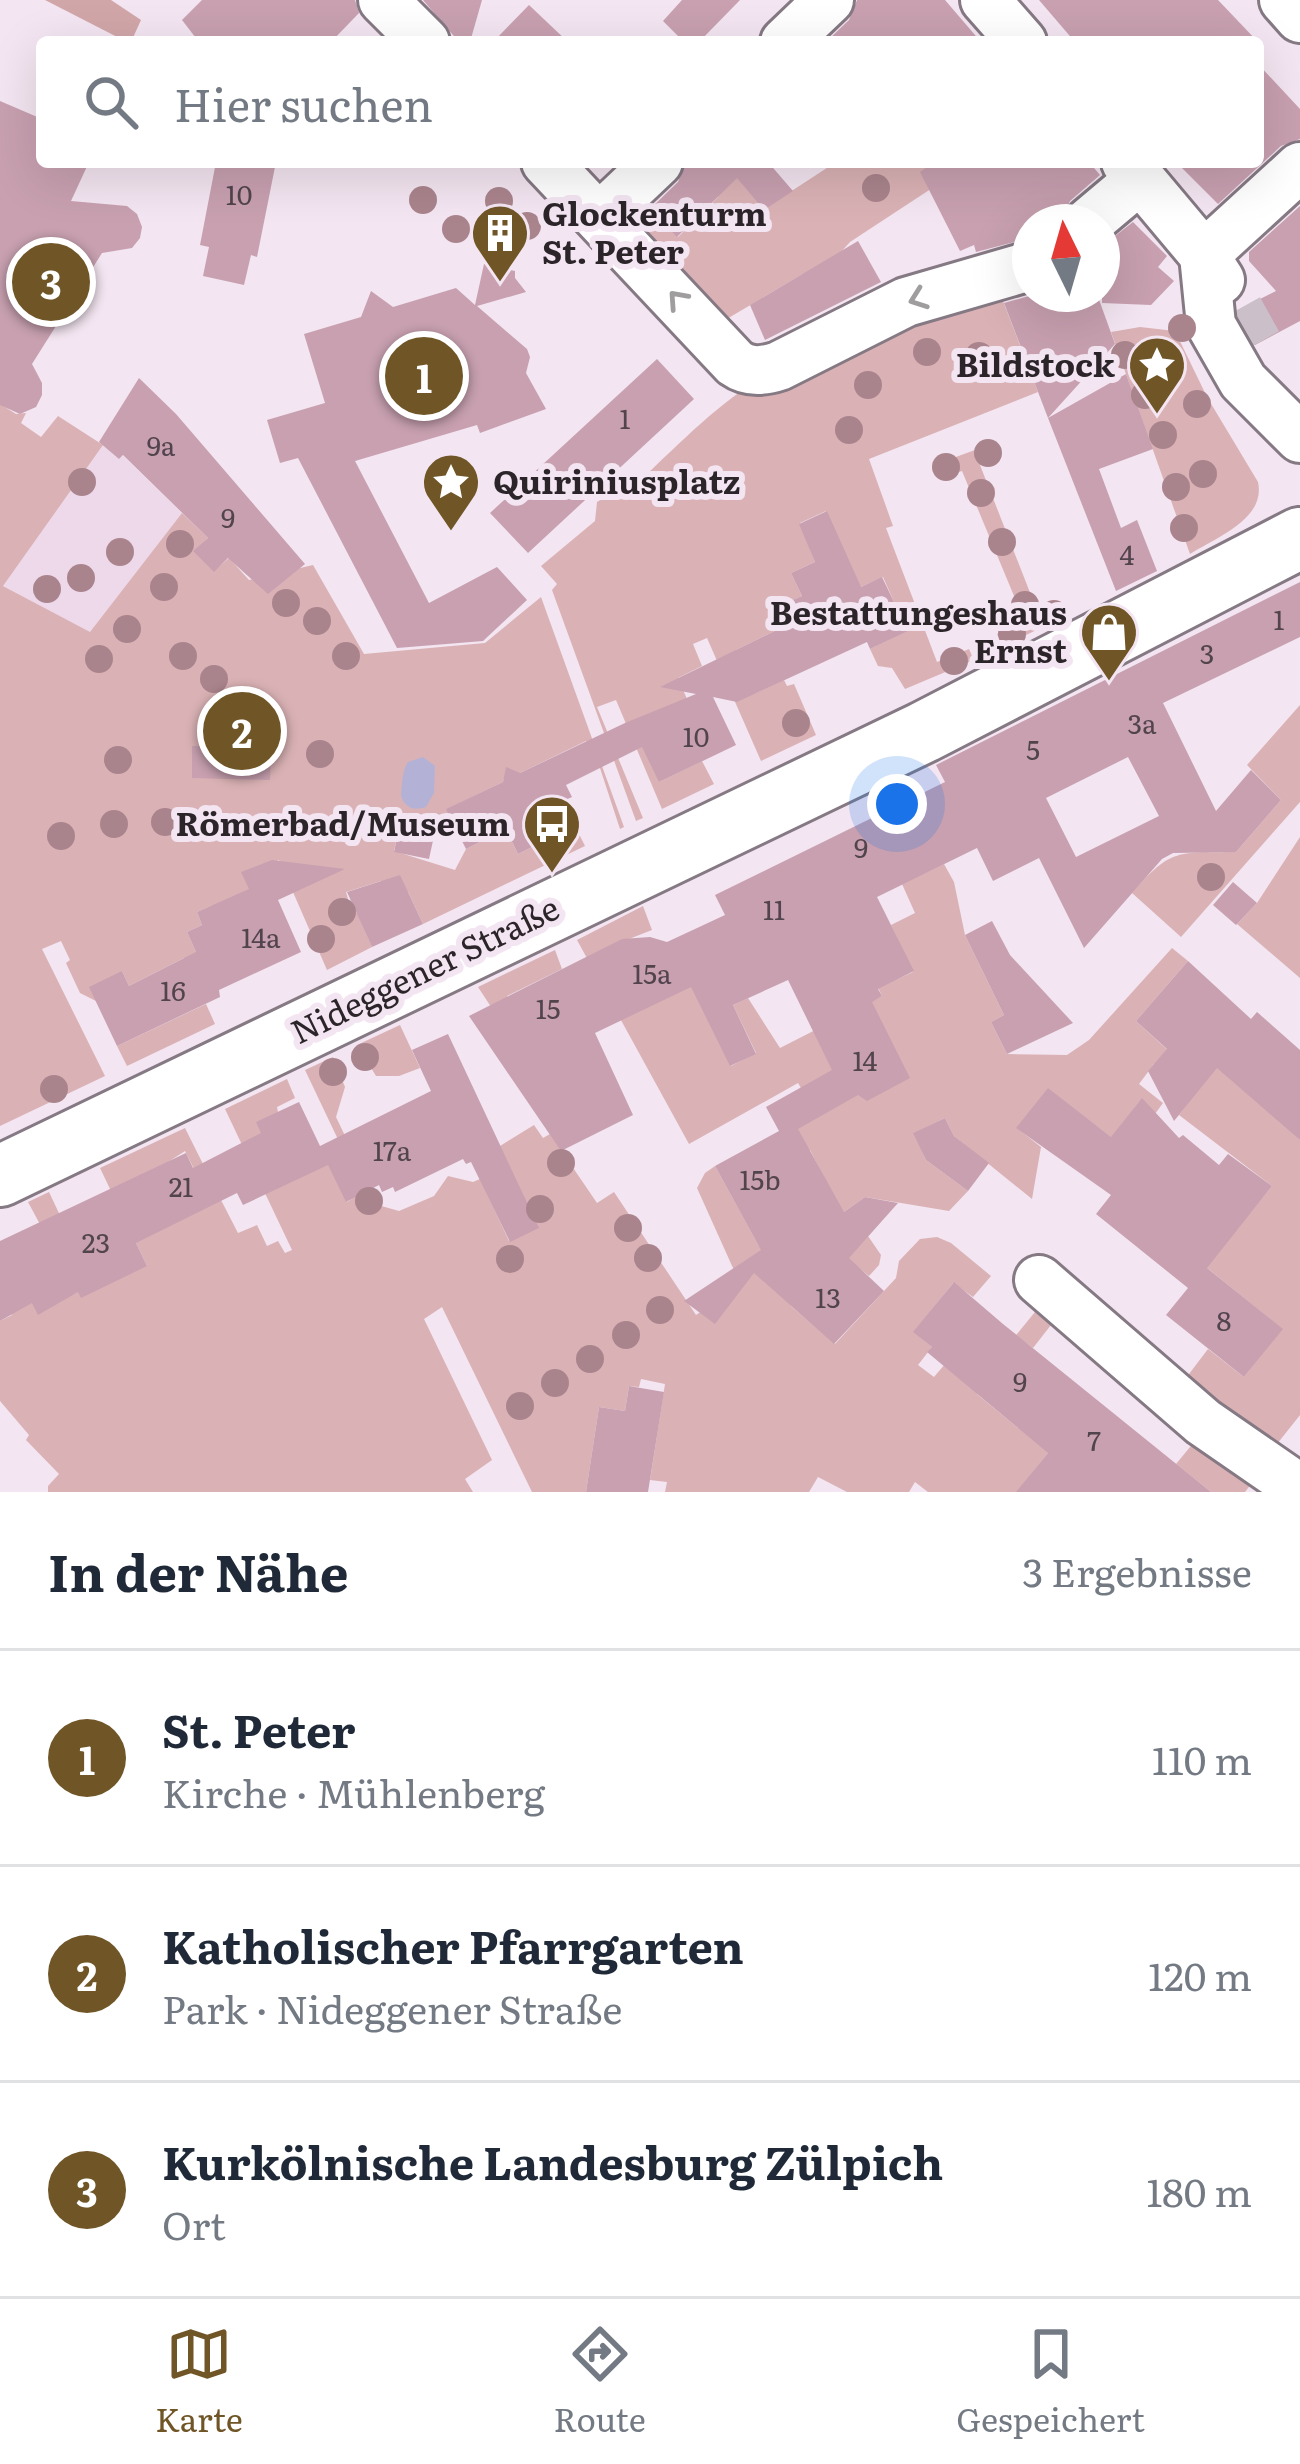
<!DOCTYPE html>
<html lang="de">
<head>
<meta charset="utf-8">
<style>
	:root { --surface:#fff; --page:#f6f6f7; --text:#1f2937; --muted:#747a83; --line:#e0e1e3; --accent:#705527 }
	body { margin:0; font-family:Literata,serif; background:var(--page); color:var(--text) }
	.compass { position:absolute; left:1012px; top:204px; width:108px; height:108px; border-radius:50%; background:var(--surface); box-shadow:0 12px 48px #0002; rotate:355deg }
	.you { position:absolute; left:897px; top:804px; width:42px; height:42px; margin:-30px; border:9px solid #fff; border-radius:50%; background:#1a73e8; box-shadow:0 0 0 18px #1a73e833 }
	.badge { display:grid; place-items:center; width:78px; height:78px; border-radius:50%; background:var(--accent); color:#fff; font-size:39px; font-weight:700 }
	.pin { position:absolute; translate:-50% -50%; border:6px solid #fff; box-shadow:0 3px 12px #0006 }
	.list { margin:0; padding:0; list-style:none }
	h2 { display:flex; justify-content:space-between; align-items:center; height:156px; margin:0; padding:0 48px; font-size:51px }
	h2 small { font-size:39px; font-weight:400; color:var(--muted) }
	.list li { display:grid; grid-template-columns:78px 1fr auto; gap:36px; align-items:center; box-sizing:border-box; height:216px; padding:0 48px; border-top:3px solid var(--line) }
	.list b { display:block; font-size:45px; white-space:nowrap }
	.list p { margin:0; font-size:39px; white-space:nowrap; color:var(--muted) }
	.list em { font-size:39px; font-style:normal; color:var(--muted) }
	.icon { flex:none; width:66px; height:66px; fill:none; stroke:currentColor; stroke-width:2; stroke-linecap:round; stroke-linejoin:round }
	.map { position:relative; flex:none; width:1300px; height:1492px; overflow:hidden }
	.search { position:absolute; background:var(--surface); box-shadow:0 12px 48px #0002; left:36px; right:36px; top:36px; height:132px; display:flex; align-items:center; gap:30px; box-sizing:border-box; padding:0 42px; border-radius:12px; color:var(--muted); font-size:45px }
	.sheet { height:804px; background:var(--surface) }
	nav { display:flex; justify-content:space-around; align-items:center; box-sizing:border-box; height:168px; border-top:3px solid var(--line); background:var(--surface); font-size:33px; color:var(--muted) }
	nav a { display:grid; justify-items:center; gap:6px }
	nav .on { color:var(--accent) }
	.map>svg:first-child { display:block }
	.built { fill:#eed9eb }
	.green { fill:#dab2b5 }
	.forest { fill:#d1a6a9 }
	.water { fill:#b3b2d6 }
	.building { fill:#c8a0b0; fill-rule:evenodd }
	.lines { fill:none; stroke-linecap:round; stroke-linejoin:round }
	.minor-tunnel { stroke:#cbbfc9; stroke-width:48; stroke-dasharray:48 24; stroke-linecap:butt }
	.minor-casing { stroke:#857984; stroke-width:54 }
	.major-casing { stroke:#857984; stroke-width:66 }
	.minor { stroke:#fff; stroke-width:48 }
	.major { stroke:#fff; stroke-width:60 }
	.tree { fill:#aa848d }
	.oneway { stroke:#a09d9f }
	.labels { text-anchor:middle; stroke-width:12; stroke-linejoin:round; paint-order:stroke }
	.number-label { font-size:27px; fill:#52444c }
	.poi-label { font-size:33px; font-weight:bold; fill:#2b252a; stroke:#f3e5f1; text-anchor:end }
	.street-label { font-size:33px; fill:#2b252a; stroke:#f3e5f1 }
</style>
</head>
<body>
<div class="map">
<svg width="1300" height="1492" viewBox="0 0 1300 1492">
	<rect width="100%" height="100%" fill="#f3e5f1"/>
	<!-- built -->
	<path class="built" d="M 103,445 L 119,459 L 123,456 L 182,513 L 90,633 L 2,585 Z"/>
	<!-- green -->
	<g class="green">
		<path d="M 724,162 L 764,209 L 836,162 L 937,162 L 949,177 L 850,242 L 832,262 L 801,275 L 720,323 L 631,210 L 641,201 L 678,237 L 718,197 Z"/>
		<path d="M 1001,296 L 1038,392 L 869,459 L 893,526 L 886,528 L 937,662 L 969,649 L 974,660 L 905,689 L 892,668 L 878,666 L 870,649 L 907,631 L 883,577 L 852,591 L 826,511 L 800,523 L 815,562 L 791,573 L 802,596 L 778,607 L 787,625 L 736,650 L 756,693 L 784,680 L 787,686 L 794,684 L 816,735 L 761,761 L 707,638 L 693,644 L 702,666 L 678,678 L 687,699 L 659,782 L 702,761 L 714,784 L 662,809 L 616,700 L 597,707 L 643,818 L 636,821 L 552,590 L 557,584 L 541,566 L 595,521 L 597,502 L 615,491 L 626,494 C 666,457 705,415 750,385 C 824,337 918,320 1001,296 Z"/>
		<path d="M 1140,327 L 1175,331 L 1207,397 L 1258,482 C 1266,519 1217,537 1190,554 L 1111,332 Z"/>
		<path d="M 0,404 L 16,414 L 26,413 L 21,423 L 41,437 L 58,416 L 103,445 L 3,586 L 90,632 L 182,513 L 208,538 L 194,551 L 214,571 L 229,558 L 249,580 L 313,565 L 364,654 L 485,643 L 541,597 L 624,827 L 620,829 L 600,768 L 586,741 L 520,773 L 505,775 L 503,782 L 447,809 L 453,823 L 437,825 L 435,830 L 400,823 L 394,851 L 455,870 L 466,849 L 506,829 L 518,854 L 575,826 L 585,846 L 423,924 L 408,892 L 381,881 L 346,892 L 352,913 L 357,913 L 372,947 L 327,970 L 279,860 L 263,868 L 277,900 L 211,906 L 197,912 L 202,925 L 187,932 L 201,963 L 184,958 L 129,986 L 122,971 L 110,994 L 96,1001 L 80,993 L 66,963 L 70,960 L 61,941 L 42,949 L 105,1076 L 0,1126 Z"/>
		<path d="M 994,443 L 1000,457 L 980,465 L 1038,613 L 1062,603 L 1066,616 L 1003,646 L 997,634 L 1024,620 L 962,471 L 939,478 L 934,465 Z"/>
		<path d="M 1300,705 L 1300,802 L 1181,937 L 1132,893 C 1172,847 1178,853 1236,852 L 1281,800 L 1247,765 Z"/>
		<path d="M 1300,837 L 1300,978 L 1237,924 L 1257,903 Z"/>
		<path d="M 944,864 L 954,882 L 965,935 L 1004,1015 L 991,1022 L 1007,1054 L 1067,1055 L 1089,1040 L 1172,948 L 1188,961 L 1136,1021 L 1172,1054 L 1197,1026 L 1300,1140 L 1300,1415 L 1277,1444 L 1210,1399 L 1186,1378 L 1208,1349 L 1244,1377 L 1282,1329 L 1206,1267 L 1272,1186 L 1179,1115 L 1194,1095 L 1154,1064 L 1139,1084 L 1163,1103 L 1155,1114 L 1139,1102 L 1112,1138 L 1048,1089 L 1017,1128 L 1041,1147 L 1032,1199 L 954,1136 L 945,1118 L 914,1133 L 926,1160 L 968,1191 L 949,1211 L 865,1197 L 826,1225 L 854,1251 L 868,1236 L 881,1255 L 879,1265 L 869,1276 L 854,1264 L 791,1306 L 835,1344 L 896,1278 L 899,1261 L 920,1239 L 937,1237 L 951,1243 L 991,1276 L 973,1297 L 953,1283 L 914,1332 L 932,1347 L 918,1365 L 934,1377 L 968,1337 L 994,1362 L 1035,1312 L 1051,1325 L 1033,1348 L 1022,1340 L 977,1394 L 1018,1428 L 1043,1398 L 1072,1423 L 1028,1478 L 1034,1492 L 928,1492 L 915,1482 L 909,1492 L 847,1492 L 818,1477 L 809,1492 L 665,1492 L 667,1482 L 650,1480 L 665,1384 L 641,1379 L 639,1387 L 629,1386 L 625,1411 L 599,1407 L 586,1492 L 532,1492 L 442,1307 L 424,1319 L 492,1460 L 465,1479 L 473,1492 L 48,1492 L 48,1486 L 59,1474 L 26,1440 L 29,1435 L 0,1401 L 0,1321 L 12,1315 L 6,1304 L 77,1293 L 28,1202 L 49,1192 L 81,1260 L 147,1266 L 100,1168 L 185,1128 L 204,1166 L 195,1171 L 185,1151 L 165,1164 L 221,1200 L 238,1233 L 257,1225 L 267,1246 L 278,1241 L 285,1253 L 292,1250 L 225,1109 L 287,1079 L 295,1098 L 277,1107 L 278,1112 L 325,1158 L 347,1202 L 363,1192 L 305,1070 L 333,1057 L 345,1087 L 336,1117 L 378,1205 L 399,1211 L 434,1196 L 448,1176 L 473,1182 L 480,1179 L 509,1241 L 538,1228 L 500,1146 L 534,1125 L 543,1138 L 550,1134 L 597,1203 L 614,1192 L 696,1315 L 744,1282 L 733,1268 L 697,1188 L 705,1173 L 715,1166 L 759,1246 L 827,1183 L 810,1150 L 787,1162 L 776,1141 L 818,1117 L 798,1083 L 689,1144 L 577,940 L 643,906 L 652,930 L 606,948 L 692,986 L 731,1066 L 756,1053 L 733,1005 L 748,998 L 780,1048 L 882,996 L 869,969 L 882,986 L 913,972 L 891,925 L 915,913 L 902,884 Z"/>
		<path d="M 555,950 L 562,969 L 507,996 L 532,1049 L 522,1054 L 478,987 Z"/>
		<path d="M 206,1004 L 215,1024 L 127,1066 L 117,1046 Z"/>
		<path d="M 400,1025 L 420,1068 L 399,1076 L 376,1076 L 357,1045 Z"/>
		<path d="M 1195,1441 L 1252,1483 L 1245,1492 L 1211,1492 L 1176,1464 Z"/>
	</g>
	<!-- forest -->
	<path class="forest" d="M 45,0 L 111,0 L 141,20 L 131,42 L 127,42 Z"/>
	<!-- water -->
	<path class="water" d="M 423,757 L 435,766 L 434,793 L 426,807 C 414,811 405,808 401,796 C 402,785 402,770 408,762 Z"/>
	<!-- building -->
	<g class="building">
		<path d="M 202,0 L 355,0 L 359,13 L 331,42 L 199,42 L 182,20 Z"/>
		<path d="M 423,0 L 482,0 L 470,42 L 459,42 Z"/>
		<path d="M 682,0 L 740,0 L 699,42 L 684,42 L 663,21 Z"/>
		<path d="M 857,0 L 945,0 L 981,42 L 826,42 L 849,20 Z"/>
		<path d="M 1039,0 L 1218,0 L 1258,42 L 1075,42 Z"/>
		<path d="M 529,5 L 568,42 L 493,42 Z"/>
		<path d="M 1258,64 L 1300,109 L 1300,139 L 1281,146 L 1218,204 L 1176,162 L 1258,162 Z"/>
		<path d="M 0,101 L 42,119 L 42,162 L 89,162 L 71,201 L 127,206 L 137,214 L 142,227 L 140,238 L 132,248 L 102,253 L 32,364 L 42,383 L 42,395 L 36,407 L 20,414 L 0,405 Z"/>
		<path d="M 216,162 L 276,162 L 257,257 L 251,255 L 244,285 L 203,276 L 209,247 L 200,245 Z"/>
		<path d="M 686,162 L 768,162 L 793,191 L 764,210 L 737,178 L 677,237 L 650,209 L 678,182 Z"/>
		<path d="M 935,162 L 1089,162 L 1100,175 L 1070,201 L 1061,222 L 1030,222 L 1030,238 L 976,252 L 974,245 L 960,251 L 920,172 Z"/>
		<path d="M 1300,206 L 1300,321 L 1255,345 L 1238,310 L 1276,291 L 1249,261 L 1249,252 Z"/>
		<path d="M 1133,222 L 1167,256 L 1158,267 L 1174,281 L 1151,305 L 1102,303 L 1102,246 Z"/>
		<path d="M 858,241 L 881,282 L 765,340 L 750,305 Z"/>
		<path d="M 484,264 L 515,271 L 515,278 L 526,292 L 477,306 L 527,349 L 530,357 L 526,373 L 546,409 L 480,433 L 477,425 L 355,461 L 429,603 L 497,567 L 527,600 L 483,641 L 397,648 L 298,458 L 280,463 L 267,420 L 325,403 L 304,334 L 361,317 L 371,291 L 393,307 L 456,288 L 475,305 Z"/>
		<path d="M 1036,294 L 1097,294 L 1115,344 L 1048,418 L 1004,303 Z"/>
		<path d="M 657,359 L 694,399 L 528,553 L 490,513 Z"/>
		<path d="M 1126,374 L 1153,449 L 1099,469 L 1121,528 L 1137,520 L 1157,571 L 1116,591 L 1048,418 Z"/>
		<path d="M 139,378 L 176,414 L 305,564 L 268,594 L 228,558 L 214,572 L 193,551 L 208,538 L 123,455 L 119,459 L 99,442 Z"/>
		<path d="M 827,511 L 861,587 L 882,577 L 908,631 L 870,649 L 867,642 L 737,702 L 713,697 L 736,745 L 659,782 L 642,747 L 566,785 L 572,797 L 563,801 L 575,826 L 518,854 L 506,829 L 466,849 L 446,809 L 503,782 L 506,767 L 520,773 L 625,723 L 696,694 L 660,687 L 787,625 L 777,607 L 802,596 L 791,573 L 815,562 L 799,524 Z"/>
		<path d="M 1300,582 L 1300,637 L 1163,703 L 1216,811 L 1251,770 L 1281,800 L 1236,852 L 1173,853 L 1162,859 L 1084,948 L 1039,858 L 993,881 L 977,848 L 877,897 L 914,971 L 878,989 L 882,996 L 872,1002 L 910,1078 L 867,1101 L 858,1095 L 798,1129 L 844,1212 L 865,1197 L 898,1203 L 849,1258 L 884,1291 L 834,1344 L 754,1273 L 715,1324 L 684,1301 L 761,1250 L 715,1166 L 779,1131 L 766,1107 L 832,1070 L 788,980 L 733,1005 L 756,1054 L 730,1066 L 691,987 L 595,1033 L 633,1115 L 561,1151 L 469,1016 L 622,939 L 650,937 L 667,942 L 725,915 L 715,895 L 945,782 L 936,765 ZM 1128,757 L 1159,816 L 1076,857 L 1046,798 Z"/>
		<path d="M 192,746 L 271,748 L 270,780 L 192,778 Z"/>
		<path d="M 439,813 L 429,859 L 394,852 L 400,823 L 412,825 Z"/>
		<path d="M 272,860 L 345,869 L 278,900 L 301,952 L 219,990 L 220,997 L 117,1046 L 89,987 L 122,971 L 129,986 L 196,952 L 187,932 L 202,925 L 197,912 L 249,889 L 241,872 Z"/>
		<path d="M 400,875 L 423,924 L 372,947 L 347,892 Z"/>
		<path d="M 1233,882 L 1257,903 L 1236,925 L 1213,905 Z"/>
		<path d="M 992,921 L 1010,955 L 1073,1023 L 1007,1054 L 991,1022 L 1004,1015 L 965,935 Z"/>
		<path d="M 1188,961 L 1251,1019 L 1257,1012 L 1300,1050 L 1300,1140 L 1217,1068 L 1174,1121 L 1148,1071 L 1167,1049 L 1136,1021 Z"/>
		<path d="M 448,1034 L 539,1228 L 510,1242 L 471,1162 L 466,1164 L 463,1159 L 395,1192 L 393,1187 L 382,1192 L 379,1185 L 346,1202 L 328,1165 L 243,1205 L 237,1193 L 136,1243 L 147,1266 L 112,1283 L 81,1298 L 78,1292 L 38,1315 L 32,1303 L 0,1321 L 0,1241 L 186,1153 L 193,1168 L 261,1133 L 256,1122 L 299,1102 L 320,1146 L 431,1091 L 412,1050 Z"/>
		<path d="M 1048,1088 L 1111,1137 L 1142,1098 L 1179,1138 L 1183,1135 L 1219,1165 L 1228,1154 L 1272,1186 L 1207,1268 L 1283,1329 L 1244,1377 L 1166,1315 L 1188,1288 L 1096,1214 L 1111,1195 L 1016,1128 Z"/>
		<path d="M 945,1118 L 954,1136 L 989,1163 L 968,1191 L 926,1160 L 913,1133 Z"/>
		<path d="M 954,1282 L 1003,1324 L 1211,1492 L 1016,1492 L 1048,1453 L 927,1352 L 932,1347 L 913,1332 Z"/>
		<path d="M 629,1386 L 664,1392 L 648,1492 L 586,1492 L 599,1407 L 625,1411 Z"/>
	</g>
	<g class="lines">
		<!-- minor-tunnel -->
		<path class="minor-tunnel" d="M 1239,309 L 1258,343"/>
		<defs>
			<g id="minor">
				<path d="M 383,0 L 425,42"/>
				<path d="M 985,0 L 1022,42"/>
				<path d="M 1284,0 L 1300,18"/>
				<path d="M 785,42 L 829,0"/>
				<path d="M 546,162 L 735,363 C 749,373 764,371 779,366 L 906,302 L 1030,266"/>
				<path d="M 1126,162 L 1204,255 L 1220,280"/>
				<path d="M 601,216 L 658,162"/>
				<path d="M 1089,222 L 1140,179"/>
				<path d="M 1204,255 L 1211,325 L 1243,381 L 1300,438"/>
				<path d="M 1204,255 L 1300,167"/>
				<path d="M 1039,1280 L 1203,1422 L 1300,1489"/>
			</g>
			<path id="major" d="M 0,1176 L 924,732 L 1300,538"/>
		</defs>
		<!-- minor casing -->
		<use href="#minor" class="minor-casing"/>
		<!-- major casing -->
		<use href="#major" class="major-casing"/>
		<!-- minor -->
		<use href="#minor" class="minor"/>
		<!-- major -->
		<use href="#major" class="major"/>
	</g>
	<!-- trees -->
	<g class="tree">
		<circle cx="876" cy="188" r="14"/>
		<circle cx="423" cy="200" r="14"/>
		<circle cx="499" cy="201" r="14"/>
		<circle cx="527" cy="226" r="14"/>
		<circle cx="456" cy="229" r="14"/>
		<circle cx="1182" cy="328" r="14"/>
		<circle cx="927" cy="352" r="14"/>
		<circle cx="1125" cy="355" r="14"/>
		<circle cx="979" cy="356" r="14"/>
		<circle cx="868" cy="385" r="14"/>
		<circle cx="1145" cy="395" r="14"/>
		<circle cx="1197" cy="404" r="14"/>
		<circle cx="849" cy="430" r="14"/>
		<circle cx="1163" cy="435" r="14"/>
		<circle cx="988" cy="453" r="14"/>
		<circle cx="946" cy="467" r="14"/>
		<circle cx="1203" cy="474" r="14"/>
		<circle cx="82" cy="482" r="14"/>
		<circle cx="1176" cy="487" r="14"/>
		<circle cx="981" cy="493" r="14"/>
		<circle cx="1184" cy="528" r="14"/>
		<circle cx="1002" cy="542" r="14"/>
		<circle cx="180" cy="544" r="14"/>
		<circle cx="120" cy="552" r="14"/>
		<circle cx="81" cy="578" r="14"/>
		<circle cx="164" cy="587" r="14"/>
		<circle cx="47" cy="589" r="14"/>
		<circle cx="286" cy="603" r="14"/>
		<circle cx="1025" cy="605" r="14"/>
		<circle cx="1054" cy="614" r="14"/>
		<circle cx="317" cy="621" r="14"/>
		<circle cx="127" cy="629" r="14"/>
		<circle cx="1012" cy="634" r="14"/>
		<circle cx="183" cy="656" r="14"/>
		<circle cx="346" cy="656" r="14"/>
		<circle cx="99" cy="659" r="14"/>
		<circle cx="954" cy="661" r="14"/>
		<circle cx="214" cy="679" r="14"/>
		<circle cx="796" cy="723" r="14"/>
		<circle cx="320" cy="754" r="14"/>
		<circle cx="118" cy="760" r="14"/>
		<circle cx="165" cy="822" r="14"/>
		<circle cx="114" cy="824" r="14"/>
		<circle cx="61" cy="836" r="14"/>
		<circle cx="1211" cy="877" r="14"/>
		<circle cx="342" cy="912" r="14"/>
		<circle cx="321" cy="939" r="14"/>
		<circle cx="365" cy="1057" r="14"/>
		<circle cx="333" cy="1072" r="14"/>
		<circle cx="54" cy="1089" r="14"/>
		<circle cx="561" cy="1163" r="14"/>
		<circle cx="369" cy="1201" r="14"/>
		<circle cx="540" cy="1209" r="14"/>
		<circle cx="628" cy="1228" r="14"/>
		<circle cx="648" cy="1258" r="14"/>
		<circle cx="510" cy="1259" r="14"/>
		<circle cx="660" cy="1310" r="14"/>
		<circle cx="626" cy="1335" r="14"/>
		<circle cx="590" cy="1359" r="14"/>
		<circle cx="555" cy="1383" r="14"/>
		<circle cx="520" cy="1406" r="14"/>
	</g>
	<!-- one-way arrows -->
	<defs><path id="oneway-chevron" d="M-2-3.5L2.5 0L-2 3.5" fill="none" stroke-width="1.6" stroke-linecap="round" stroke-linejoin="round" transform="scale(3)"/></defs>
	<g class="oneway">
		<use href="#oneway-chevron" transform="translate(677 299) rotate(-132)"/>
		<use href="#oneway-chevron" transform="translate(918 299) rotate(160)"/>
	</g>
	<!-- icons -->
	<defs>
		<symbol id="building-pin" viewBox="-11 -11 22 30"><path d="M0 17L-7.5 6A9.5 9.5 0 1 1 7.5 6Z" fill="#705527" stroke="#f3e5f1"/><path d="M-4-6H4V6H1V3H-1V6H-4ZM-2.5-4.3h1.7v1.8h-1.7ZM.8-4.3h1.7v1.8H.8ZM-2.5-1h1.7V.8h-1.7ZM.8-1h1.7V.8H.8Z" fill="#fff"/></symbol>
		<symbol id="sight-pin" viewBox="-11 -11 22 30"><path d="M0 17L-7.5 6A9.5 9.5 0 1 1 7.5 6Z" fill="#705527" stroke="#f3e5f1"/><path d="M0-6L1.8-2.2L6-1.7L2.9 1.2L3.7 5.4L0 3.3L-3.7 5.4L-2.9 1.2L-6-1.7L-1.8-2.2Z" fill="#fff"/></symbol>
		<symbol id="shop-pin" viewBox="-11 -11 22 30"><path d="M0 17L-7.5 6A9.5 9.5 0 1 1 7.5 6Z" fill="#705527" stroke="#f3e5f1"/><path d="M-5-2.5h2.3a2.7 3.5 0 0 1 5.4 0H5L5.5 6h-11ZM-1.5-2.5h3a1.5 2.3 0 0 0-3 0Z" fill="#fff"/></symbol>
		<symbol id="bus-pin" viewBox="-11 -11 22 30"><path d="M0 17L-7.5 6A9.5 9.5 0 1 1 7.5 6Z" fill="#705527" stroke="#f3e5f1"/><path d="M-5-6H5V4H4V6H2V4H-2V6H-4V4H-5ZM-3.5-4V0h7V-4ZM-3.5 1.2v1.5H-2V1.2ZM2 1.2v1.5H3.5V1.2Z" fill="#fff"/></symbol>
	</defs>
	<g fill-rule="evenodd">
		<use href="#building-pin" x="467" y="200" width="66" height="90"/>
		<use href="#sight-pin" x="1124" y="332" width="66" height="90"/>
		<use href="#sight-pin" x="418" y="449" width="66" height="90"/>
		<use href="#shop-pin" x="1076" y="599" width="66" height="90"/>
		<use href="#bus-pin" x="519" y="791" width="66" height="90"/>
	</g>
	<g class="labels">
		<!-- number labels -->
		<g class="number-label">
			<text x="239" y="205">10</text>
			<text x="625" y="429">1</text>
			<text x="161" y="456">9a</text>
			<text x="228" y="528">9</text>
			<text x="1127" y="565">4</text>
			<text x="1279" y="630">1</text>
			<text x="1207" y="664">3</text>
			<text x="1142" y="734">3a</text>
			<text x="696" y="747">10</text>
			<text x="1033" y="760">5</text>
			<text x="861" y="858">9</text>
			<text x="774" y="920">11</text>
			<text x="261" y="948">14a</text>
			<text x="652" y="984">15a</text>
			<text x="173" y="1001">16</text>
			<text x="548" y="1019">15</text>
			<text x="865" y="1071">14</text>
			<text x="392" y="1161">17a</text>
			<text x="760" y="1190">15b</text>
			<text x="181" y="1197">21</text>
			<text x="96" y="1253">23</text>
			<text x="828" y="1308">13</text>
			<text x="1224" y="1331">8</text>
			<text x="1020" y="1392">9</text>
			<text x="1094" y="1451">7</text>
		</g>
		<!-- poi labels -->
		<g class="poi-label">
			<text x="542" y="226" text-anchor="start">Glockenturm<tspan x="542" dy="38">St. Peter</tspan></text>
			<text x="1115" y="377">Bildstock</text>
			<text x="493" y="494" text-anchor="start">Quiriniusplatz</text>
			<text x="1067" y="625">Bestattungeshaus<tspan x="1067" dy="38">Ernst</tspan></text>
			<text x="510" y="836">Römerbad/Museum</text>
		</g>
		<!-- street labels -->
		<g class="street-label">
			<text transform="translate(425 970) rotate(-26)" y="12">Nideggener Straße</text>
		</g>
	</g>
</svg>
<svg class="compass" viewBox="-18 -18 36 36"><path d="M0-13l5 13h-10z" fill="#e53935"/><path d="M0 13l5-13h-10z" fill="#747a83"/></svg>
<div class="you"></div>
<div class="pin badge" style="left:424px;top:376px">1</div>
<div class="pin badge" style="left:242px;top:731px">2</div>
<div class="pin badge" style="left:51px;top:282px">3</div>
<div class="search"><svg class="icon" aria-label="search" viewBox="0 0 24 24"><circle cx="10" cy="10" r="6"/><path d="M15 15l6 6"/></svg>Hier suchen</div>
</div>
<section class="sheet">
<h2>In der Nähe<small>3 Ergebnisse</small></h2>
<ul class="list">
<li><span class="badge">1</span><div><b>St. Peter</b><p>Kirche · Mühlenberg</p></div><em>110 m</em></li>
<li><span class="badge">2</span><div><b>Katholischer Pfarrgarten</b><p>Park · Nideggener Straße</p></div><em>120 m</em></li>
<li><span class="badge">3</span><div><b>Kurkölnische Landesburg Zülpich</b><p>Ort</p></div><em>180 m</em></li>
</ul>
</section>
<nav>
<a class="on"><svg class="icon" aria-label="map" viewBox="0 0 24 24"><path d="M3 6l6-2 6 2 6-2v14l-6 2-6-2-6 2zM9 4v14M15 6v14"/></svg>Karte</a>
<a><svg class="icon" aria-label="directions" viewBox="0 0 24 24"><path d="M12 3l9 9-9 9-9-9zM9 14v-3h6M13 9l2 2-2 2"/></svg>Route</a>
<a><svg class="icon" aria-label="saved" viewBox="0 0 24 24"><path d="M7 4h10v16l-5-4-5 4z"/></svg>Gespeichert</a>
</nav>
</body>
</html>
